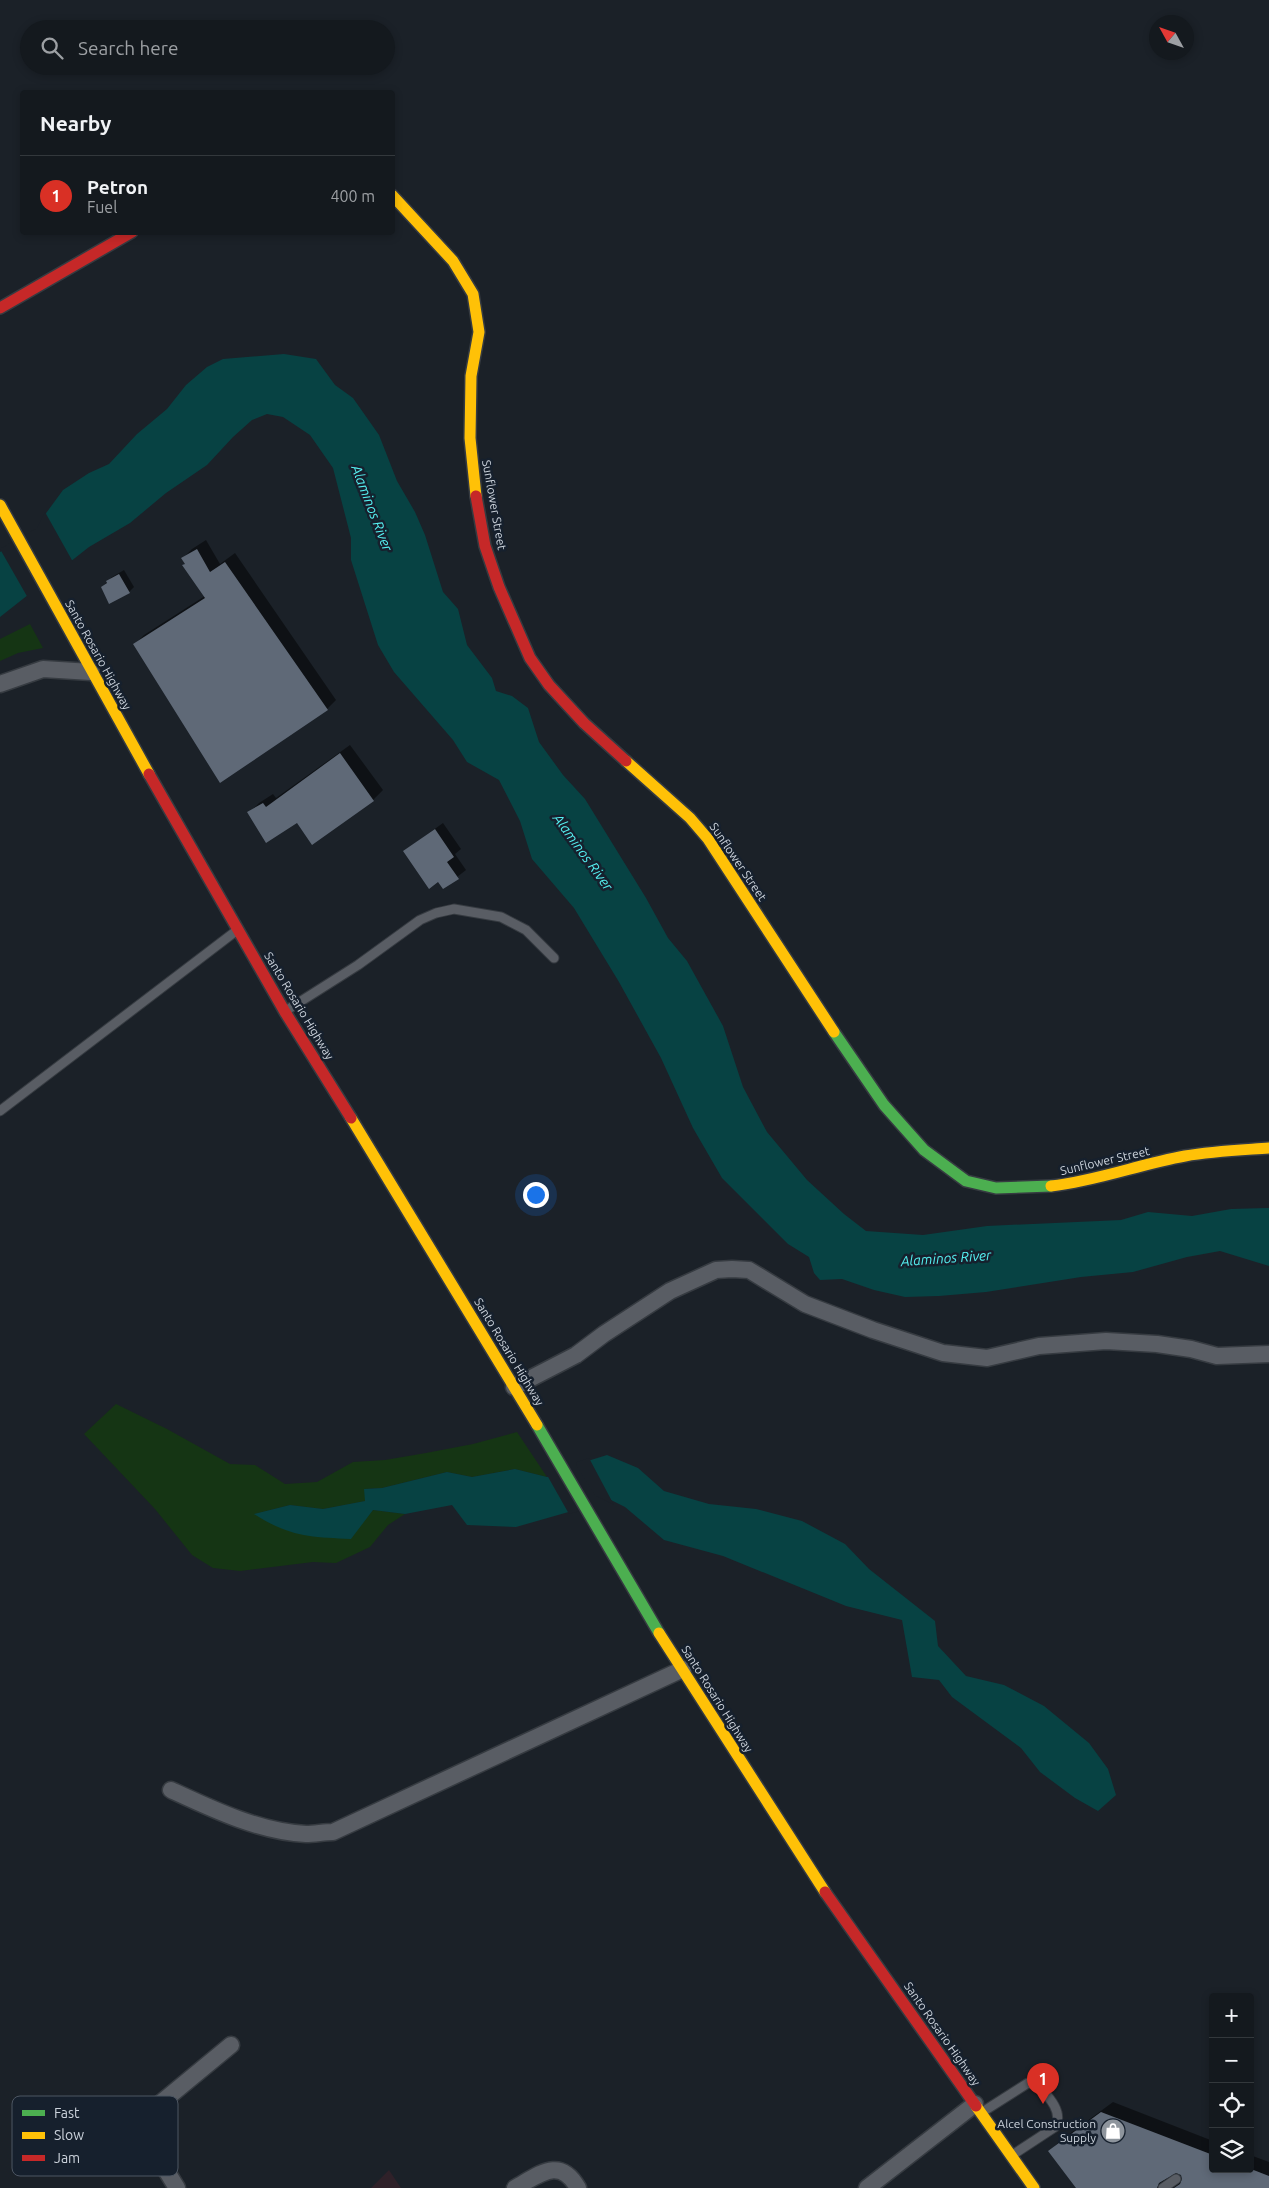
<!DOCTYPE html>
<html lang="en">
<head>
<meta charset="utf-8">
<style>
	:root { --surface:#14191e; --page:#21262b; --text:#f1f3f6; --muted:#9da0a4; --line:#33383c; --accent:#d93025 }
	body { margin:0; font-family:Ubuntu,sans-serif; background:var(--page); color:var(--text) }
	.controls { position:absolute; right:15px; bottom:15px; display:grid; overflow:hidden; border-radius:5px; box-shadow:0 2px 8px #0003 }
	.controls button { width:45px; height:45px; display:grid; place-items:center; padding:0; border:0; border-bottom:1px solid var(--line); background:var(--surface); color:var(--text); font:25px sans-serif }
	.compass { position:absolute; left:1149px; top:15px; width:45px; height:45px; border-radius:50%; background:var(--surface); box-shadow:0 2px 8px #0003; rotate:310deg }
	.you { position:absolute; left:535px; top:1194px; width:18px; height:18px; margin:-12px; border:4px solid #fff; border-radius:50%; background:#1a73e8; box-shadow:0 0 0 8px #1a73e833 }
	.badge { display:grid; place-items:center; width:32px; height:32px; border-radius:50%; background:var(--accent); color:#fff; font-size:16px; font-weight:700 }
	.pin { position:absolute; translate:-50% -41px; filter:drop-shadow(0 1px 2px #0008) }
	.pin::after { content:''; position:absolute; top:26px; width:18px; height:15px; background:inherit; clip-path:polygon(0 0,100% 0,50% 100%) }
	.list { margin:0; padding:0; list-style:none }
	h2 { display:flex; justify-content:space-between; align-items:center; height:65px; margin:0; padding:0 20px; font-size:21px }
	h2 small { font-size:16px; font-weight:400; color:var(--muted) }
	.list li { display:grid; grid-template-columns:32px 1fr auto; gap:15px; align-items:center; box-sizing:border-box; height:80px; padding:0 20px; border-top:1px solid var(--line) }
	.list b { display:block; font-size:19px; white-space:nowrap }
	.list p { margin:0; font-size:16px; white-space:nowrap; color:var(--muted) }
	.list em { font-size:16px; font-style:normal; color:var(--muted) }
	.icon { flex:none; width:28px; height:28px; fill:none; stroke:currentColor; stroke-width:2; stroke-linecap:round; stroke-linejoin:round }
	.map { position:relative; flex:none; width:1269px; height:2188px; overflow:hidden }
	.search { position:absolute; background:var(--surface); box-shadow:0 2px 8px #0003; left:20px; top:20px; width:375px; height:55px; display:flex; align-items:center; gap:12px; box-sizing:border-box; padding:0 18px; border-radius:28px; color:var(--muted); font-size:19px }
	.panel { position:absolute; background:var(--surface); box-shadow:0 2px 8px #0003; left:20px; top:90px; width:375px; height:145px; border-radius:5px }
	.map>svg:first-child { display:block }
	.education { fill:#2f2129 }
	.green { fill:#153514 }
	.water { fill:#074243 }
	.pier { fill:#1b2128 }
	.shadow { fill:#0007; fill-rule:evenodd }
	.building { fill:#5f6977 }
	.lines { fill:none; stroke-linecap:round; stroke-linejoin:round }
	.lane-casing { stroke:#363b41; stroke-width:11 }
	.street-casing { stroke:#363b41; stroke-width:19 }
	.fast-casing { stroke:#363b41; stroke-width:14 }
	.slow-casing { stroke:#363b41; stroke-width:14 }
	.jam-casing { stroke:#363b41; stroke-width:14 }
	.lane { stroke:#595d64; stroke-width:9 }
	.street { stroke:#595d64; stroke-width:16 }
	.fast { stroke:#4caf50; stroke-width:11 }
	.slow { stroke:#ffc107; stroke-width:11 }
	.jam { stroke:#c62828; stroke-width:11 }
	.labels { text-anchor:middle; stroke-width:5; stroke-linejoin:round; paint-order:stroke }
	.street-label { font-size:12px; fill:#ccd3dc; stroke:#16202d }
	.poi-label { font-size:12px; fill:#ccd3dc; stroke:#16202d; text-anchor:end }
	.water-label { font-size:14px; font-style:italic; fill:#55f0f1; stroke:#16202d }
	.key { fill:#16202d; stroke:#4d5662; stroke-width:1 }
	.key-label { font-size:14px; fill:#ccd3dc }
</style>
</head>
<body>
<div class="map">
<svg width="1269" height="2188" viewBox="0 0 1269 2188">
	<rect width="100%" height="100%" fill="#1b2128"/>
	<!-- education -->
	<path class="education" d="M 389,2170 L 401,2188 L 371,2188 Z"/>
	<!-- green -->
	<g class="green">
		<path d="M 30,624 L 43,648 L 18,653 L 0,661 L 0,639 Z"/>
		<path d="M 116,1404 L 167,1429 L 230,1464 L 255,1465 L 285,1484 L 317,1482 L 353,1462 L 385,1460 L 426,1453 L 473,1444 L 517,1432 L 547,1477 L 515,1469 L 472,1477 L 447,1472 L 382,1488 L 365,1489 L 366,1501 L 323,1509 L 290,1505 L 255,1514 L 364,1520 L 373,1510 L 405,1514 L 388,1525 L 370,1547 L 336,1563 L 313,1562 L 240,1571 L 213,1568 L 192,1555 L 155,1509 L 84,1434 Z"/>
	</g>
	<!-- water -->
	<g class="water">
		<path d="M 284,354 L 316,359 L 335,385 L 353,398 L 379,435 L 397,481 L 415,512 L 425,535 L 443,592 L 458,609 L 467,645 L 492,678 L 496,691 L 512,696 L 528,708 L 539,742 L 563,775 L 585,799 L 646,898 L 668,938 L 687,961 L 723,1026 L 743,1087 L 767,1132 L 807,1180 L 844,1214 L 866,1231 L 923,1235 L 987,1226 L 1121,1220 L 1148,1212 L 1192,1216 L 1231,1209 L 1267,1208 L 1269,1208 L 1269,1266 L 1220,1251 L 1187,1257 L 1133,1272 L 1081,1277 L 986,1292 L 939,1296 L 905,1297 L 874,1290 L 842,1279 L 820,1280 L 814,1273 L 809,1257 L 788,1244 L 722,1178 L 693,1128 L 661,1058 L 619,982 L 574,908 L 532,859 L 520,821 L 499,780 L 467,762 L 453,740 L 394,672 L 378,645 L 351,560 L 351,538 L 333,468 L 310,435 L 283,417 L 267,414 L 252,420 L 233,437 L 207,465 L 166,493 L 130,523 L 89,547 L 0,617 L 0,552 L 39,529 L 44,516 L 63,490 L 89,473 L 109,464 L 137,434 L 167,409 L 186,385 L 207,367 L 223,359 Z"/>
		<path d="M 607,1455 L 638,1468 L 664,1491 L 709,1504 L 756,1509 L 802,1521 L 845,1544 L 869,1569 L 935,1621 L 938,1646 L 966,1676 L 1004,1685 L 1044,1706 L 1089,1743 L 1108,1769 L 1116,1795 L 1098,1811 L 1075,1798 L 1040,1772 L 1021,1748 L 952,1697 L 939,1680 L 912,1677 L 902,1620 L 846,1606 L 723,1556 L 664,1540 L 625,1507 L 597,1493 L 578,1464 Z"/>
		<path d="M 515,1469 L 547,1477 L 560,1477 L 579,1509 L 516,1527 L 467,1525 L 452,1505 L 405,1514 L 373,1510 L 351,1539 C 310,1537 290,1537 254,1514 L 290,1505 L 323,1509 L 365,1501 L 364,1489 L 382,1488 L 447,1472 L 472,1477 Z"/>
	</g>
	<!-- pier -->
	<g class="pier">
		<path d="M 45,512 L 73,562 L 28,598 L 0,549 L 37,528 Z"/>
		<path d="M 589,1458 L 614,1505 L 595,1495 L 576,1465 L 577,1462 Z"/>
		<path d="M 547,1475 L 560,1475 L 580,1511 L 569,1514 Z"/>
	</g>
	<!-- shadow -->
	<g class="shadow">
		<path d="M 206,540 L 220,564 L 235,553 L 336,700 L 327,709 L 134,645 L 144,635 L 205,596 L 183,558 L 192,549 Z"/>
		<path d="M 124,570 L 134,587 L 129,592 L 102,587 L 112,577 Z"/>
		<path d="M 350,745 L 383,790 L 373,800 L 312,843 L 297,822 L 249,813 L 259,803 L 273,794 L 276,798 Z"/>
		<path d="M 443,823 L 461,849 L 455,854 L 466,870 L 443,888 L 439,880 L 404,851 Z"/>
		<path d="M 1113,2102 L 1213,2141 L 1213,2169 L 1250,2169 L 1250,2155 L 1269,2162 L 1269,2188 L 1078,2188 L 1050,2151 L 1060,2141 ZM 1173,2172 L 1182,2174 L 1182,2180 L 1178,2183 L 1170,2184 L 1167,2178 Z"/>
	</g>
	<!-- building -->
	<g class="building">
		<path d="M 197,549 L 210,572 L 225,562 L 328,710 L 220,783 L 133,644 L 205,598 L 182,565 L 185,564 L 181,558 Z"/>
		<path d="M 119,574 L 130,593 L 109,604 L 101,587 L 107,583 L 106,581 Z"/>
		<path d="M 340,753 L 374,801 L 312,845 L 297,823 L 266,843 L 247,812 L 263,803 L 266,807 Z"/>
		<path d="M 435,829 L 454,857 L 447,862 L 459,879 L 443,889 L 438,882 L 429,889 L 403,851 Z"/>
		<path d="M 1101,2112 L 1213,2155 L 1213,2169 L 1251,2169 L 1269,2176 L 1269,2188 L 1174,2188 L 1180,2184 L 1182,2179 L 1181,2175 L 1176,2173 L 1159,2183 L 1157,2188 L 1076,2188 L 1048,2151 Z"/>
	</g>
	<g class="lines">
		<defs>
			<g id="lane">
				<path d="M 287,1010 L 358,965 L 420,920 L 436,913 L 454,909 L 501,917 L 526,930 L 554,958"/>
				<path d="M 0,1111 L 236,931"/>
				<path d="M 984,2111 L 1028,2083 L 1038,2085 C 1048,2096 1064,2112 1055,2127 L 1014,2154"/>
				<path d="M 1163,2188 L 1176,2179"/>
			</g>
			<g id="street">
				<path d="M 0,684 L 43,669 L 91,672"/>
				<path d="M 514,1387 L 576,1355 L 604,1334 L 670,1291 L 716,1270 L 732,1269 L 749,1270 L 805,1304 L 873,1330 L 943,1353 L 987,1358 L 1039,1346 L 1106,1341 L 1157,1344 L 1191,1349 L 1217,1356 L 1269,1354"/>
				<path d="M 171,1790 C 212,1809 260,1832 306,1834 C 315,1834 324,1832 333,1832 L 683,1669"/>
				<path d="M 177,2188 L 145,2136 L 142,2123 L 145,2116 L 231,2045"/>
				<path d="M 515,2188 C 540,2174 560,2156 578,2188"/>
				<path d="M 867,2188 L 975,2104"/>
			</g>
			<g id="fast">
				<path d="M 834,1032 L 884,1105 L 924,1150 L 966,1181 L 996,1188 L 1051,1186"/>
				<path d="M 537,1425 L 659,1633"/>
			</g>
			<g id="slow">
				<path d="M 392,195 L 453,261 L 473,294 L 479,332 L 471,376 L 470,438 L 476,496"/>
				<path d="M 0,505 L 149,774"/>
				<path d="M 626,761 L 690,818 L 708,839 L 834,1032"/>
				<path d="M 351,1118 L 537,1425"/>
				<path d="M 1051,1186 C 1097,1181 1140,1164 1185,1156 C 1213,1151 1241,1150 1269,1148"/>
				<path d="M 659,1633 L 825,1892"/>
				<path d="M 976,2106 L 1034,2188"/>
			</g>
			<g id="jam">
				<path d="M 0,308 L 132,232"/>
				<path d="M 476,496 L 485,546 L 499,587 L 530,658 L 549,685 L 584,723 L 626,761"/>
				<path d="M 149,774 L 285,1012 L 351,1118"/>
				<path d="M 825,1892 L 976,2106"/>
			</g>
		</defs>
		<!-- lane casing -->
		<use href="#lane" class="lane-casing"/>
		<!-- street casing -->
		<use href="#street" class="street-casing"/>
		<!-- fast casing -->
		<use href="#fast" class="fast-casing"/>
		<!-- slow casing -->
		<use href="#slow" class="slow-casing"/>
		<!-- jam casing -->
		<use href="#jam" class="jam-casing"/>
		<!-- lane -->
		<use href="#lane" class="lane"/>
		<!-- street -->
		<use href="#street" class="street"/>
		<!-- fast -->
		<use href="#fast" class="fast"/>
		<!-- slow -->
		<use href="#slow" class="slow"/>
		<!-- jam -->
		<use href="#jam" class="jam"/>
	</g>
	<!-- icons -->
	<defs>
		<symbol id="shop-disc" viewBox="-11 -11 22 22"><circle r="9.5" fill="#8e959d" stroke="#16202d"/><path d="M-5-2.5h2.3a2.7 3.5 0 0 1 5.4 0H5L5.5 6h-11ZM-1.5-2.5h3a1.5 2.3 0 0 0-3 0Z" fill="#fff"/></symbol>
	</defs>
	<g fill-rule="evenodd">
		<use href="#shop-disc" x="1099" y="2117" width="28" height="28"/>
	</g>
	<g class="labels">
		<!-- street labels -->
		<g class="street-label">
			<text transform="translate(494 505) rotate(80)" y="4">Sunflower Street</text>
			<text transform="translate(98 655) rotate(61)" y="4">Santo Rosario Highway</text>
			<text transform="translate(738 862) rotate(56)" y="4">Sunflower Street</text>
			<text transform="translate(299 1006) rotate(59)" y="4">Santo Rosario Highway</text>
			<text transform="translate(1105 1161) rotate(-13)" y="4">Sunflower Street</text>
			<text transform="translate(509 1352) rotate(59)" y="4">Santo Rosario Highway</text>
			<text transform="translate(717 1699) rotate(58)" y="4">Santo Rosario Highway</text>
			<text transform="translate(942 2034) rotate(55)" y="4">Santo Rosario Highway</text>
		</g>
		<!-- poi labels -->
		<g class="poi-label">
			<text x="1096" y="2128">Alcel Construction<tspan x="1096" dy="14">Supply</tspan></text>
		</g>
		<!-- water labels -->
		<g class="water-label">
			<text transform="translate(372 508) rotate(69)" y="5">Alaminos River</text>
			<text transform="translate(583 852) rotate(54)" y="5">Alaminos River</text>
			<text transform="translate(946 1258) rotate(-4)" y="5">Alaminos River</text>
		</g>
	</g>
	<!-- legend -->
	<rect x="12" y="2096" width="166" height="80" rx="8" class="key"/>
	<rect x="22" y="2110" width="23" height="6" fill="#4caf50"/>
	<rect x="22" y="2132" width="23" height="7" fill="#ffc107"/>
	<rect x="22" y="2155" width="23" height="6" fill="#c62828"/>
	<g class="key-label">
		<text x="54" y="2118">Fast</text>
		<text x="54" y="2140">Slow</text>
		<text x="54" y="2163">Jam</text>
	</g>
</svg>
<div class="controls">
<button>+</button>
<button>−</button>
<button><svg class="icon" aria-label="locate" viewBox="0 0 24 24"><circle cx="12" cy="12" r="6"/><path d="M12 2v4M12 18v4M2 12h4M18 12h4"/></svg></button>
<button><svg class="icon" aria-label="layers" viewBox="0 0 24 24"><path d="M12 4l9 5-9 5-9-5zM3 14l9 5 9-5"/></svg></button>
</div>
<svg class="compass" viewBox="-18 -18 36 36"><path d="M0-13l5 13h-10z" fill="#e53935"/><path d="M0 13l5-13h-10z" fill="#9da0a4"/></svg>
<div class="you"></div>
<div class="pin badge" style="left:1043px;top:2104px">1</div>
<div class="search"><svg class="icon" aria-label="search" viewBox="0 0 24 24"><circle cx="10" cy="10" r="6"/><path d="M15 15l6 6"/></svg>Search here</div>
<section class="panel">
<h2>Nearby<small></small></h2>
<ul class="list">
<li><span class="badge">1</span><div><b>Petron</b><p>Fuel</p></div><em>400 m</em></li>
</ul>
</section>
</div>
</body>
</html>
